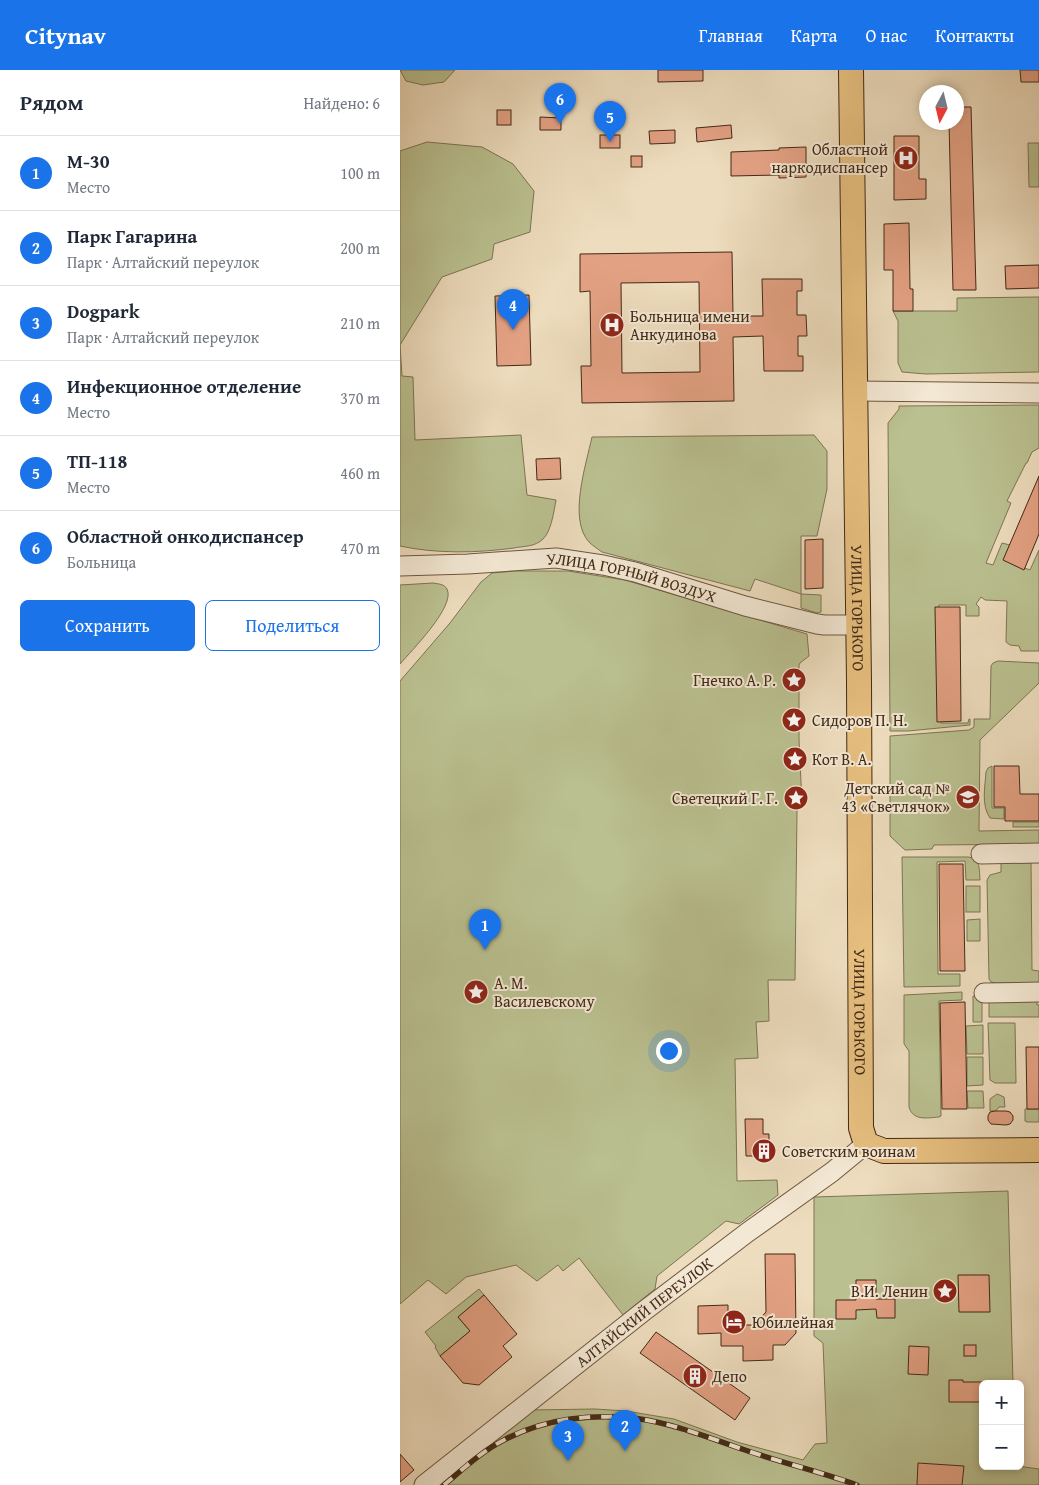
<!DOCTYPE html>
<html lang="ru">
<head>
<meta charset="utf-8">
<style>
	:root { --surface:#fff; --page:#f6f6f7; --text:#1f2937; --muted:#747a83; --line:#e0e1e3; --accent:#1a73e8 }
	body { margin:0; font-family:"Gentium Book Plus",serif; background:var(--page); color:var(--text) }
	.controls { position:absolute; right:15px; bottom:15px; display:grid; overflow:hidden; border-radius:8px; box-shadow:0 2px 8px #0003 }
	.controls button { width:45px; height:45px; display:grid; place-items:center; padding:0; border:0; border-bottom:1px solid var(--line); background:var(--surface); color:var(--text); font:25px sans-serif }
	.compass { position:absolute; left:519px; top:15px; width:45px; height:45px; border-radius:50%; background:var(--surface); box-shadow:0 2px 8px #0003; rotate:187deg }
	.you { position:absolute; left:268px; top:980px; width:18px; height:18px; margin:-12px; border:4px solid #fff; border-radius:50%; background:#1a73e8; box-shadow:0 0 0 8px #1a73e833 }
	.badge { display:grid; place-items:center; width:32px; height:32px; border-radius:50%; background:var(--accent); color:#fff; font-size:16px; font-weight:700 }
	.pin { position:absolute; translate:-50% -41px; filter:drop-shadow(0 1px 2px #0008) }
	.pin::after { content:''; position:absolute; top:26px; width:18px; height:15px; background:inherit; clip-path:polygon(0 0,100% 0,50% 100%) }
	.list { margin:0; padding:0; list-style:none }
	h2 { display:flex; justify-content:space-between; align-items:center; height:65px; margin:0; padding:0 20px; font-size:21px }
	h2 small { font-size:16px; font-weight:400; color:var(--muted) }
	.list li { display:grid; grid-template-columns:32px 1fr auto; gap:15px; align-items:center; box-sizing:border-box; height:75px; padding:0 20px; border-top:1px solid var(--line) }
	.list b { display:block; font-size:19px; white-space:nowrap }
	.list p { margin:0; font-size:16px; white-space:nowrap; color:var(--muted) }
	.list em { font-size:16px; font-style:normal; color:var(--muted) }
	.actions { display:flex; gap:10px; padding:15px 20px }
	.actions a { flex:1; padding:11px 0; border:1px solid var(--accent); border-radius:8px; text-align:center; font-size:18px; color:var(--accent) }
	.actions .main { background:var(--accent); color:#fff }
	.map { position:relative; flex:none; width:639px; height:1415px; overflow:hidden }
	header { display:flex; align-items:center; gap:30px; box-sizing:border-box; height:70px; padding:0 25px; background:var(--accent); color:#fff }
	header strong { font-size:24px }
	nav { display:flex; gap:28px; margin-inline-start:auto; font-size:18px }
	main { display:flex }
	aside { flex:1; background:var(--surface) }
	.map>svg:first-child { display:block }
	.green { fill:#bac090; stroke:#7e7453 }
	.building { fill:#e3a183; stroke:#432916; fill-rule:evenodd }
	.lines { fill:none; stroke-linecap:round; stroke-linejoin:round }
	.minor-casing { stroke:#6e5640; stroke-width:21 }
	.major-casing { stroke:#432916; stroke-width:26 }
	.minor { stroke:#f3e8d4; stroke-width:19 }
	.major { stroke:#e6be7e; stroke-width:24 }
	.rail-casing { stroke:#432916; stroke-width:5.5 }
	.rail { stroke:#f3e8d4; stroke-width:4; stroke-dasharray:11; stroke-linecap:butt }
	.labels { text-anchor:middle; stroke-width:4; stroke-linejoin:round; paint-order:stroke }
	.poi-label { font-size:16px; fill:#432916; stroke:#f3e8d4; text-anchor:start }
	.street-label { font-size:16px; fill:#432916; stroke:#f3e8d4 }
</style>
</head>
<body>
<header>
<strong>Citynav</strong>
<nav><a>Главная</a><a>Карта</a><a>О нас</a><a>Контакты</a></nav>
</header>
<main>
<aside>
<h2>Рядом<small>Найдено: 6</small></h2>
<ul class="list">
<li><span class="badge">1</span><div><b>М-30</b><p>Место</p></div><em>100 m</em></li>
<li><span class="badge">2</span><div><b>Парк Гагарина</b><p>Парк · Алтайский переулок</p></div><em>200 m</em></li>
<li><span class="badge">3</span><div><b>Dogpark</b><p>Парк · Алтайский переулок</p></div><em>210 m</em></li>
<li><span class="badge">4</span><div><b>Инфекционное отделение</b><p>Место</p></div><em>370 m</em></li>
<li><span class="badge">5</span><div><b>ТП-118</b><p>Место</p></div><em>460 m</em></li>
<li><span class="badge">6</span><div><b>Областной онкодиспансер</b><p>Больница</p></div><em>470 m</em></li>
</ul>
<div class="actions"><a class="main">Сохранить</a><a>Поделиться</a></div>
</aside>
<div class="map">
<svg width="639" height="1415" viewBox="0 0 639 1415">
	<rect width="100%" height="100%" fill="#eddcbd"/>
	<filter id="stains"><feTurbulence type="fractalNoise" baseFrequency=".004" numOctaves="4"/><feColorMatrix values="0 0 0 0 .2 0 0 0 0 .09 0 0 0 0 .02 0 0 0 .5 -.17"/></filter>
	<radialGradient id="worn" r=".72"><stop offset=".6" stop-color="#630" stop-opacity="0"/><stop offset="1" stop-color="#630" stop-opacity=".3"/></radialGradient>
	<!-- green -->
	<g class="green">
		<path d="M 0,0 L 55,0 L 44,12 L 23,15 L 6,11 Z"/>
		<path d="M 27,72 L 82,77 L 113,94 L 134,121 L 130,162 L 94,174 L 92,189 L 42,207 L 0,275 L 2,306 L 13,307 L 15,370 L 121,365 L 127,425 L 156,430 C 154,441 151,462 143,469 C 135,477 124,476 114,478 C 77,483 37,484 0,476 L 0,81 Z"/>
		<path d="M 628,73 L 639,73 L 639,117 L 629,117 Z"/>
		<path d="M 639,227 L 639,302 L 526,304 L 502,302 L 498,293 L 498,251 L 493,241 L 557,241 L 557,228 Z"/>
		<path d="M 639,335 L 639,378 L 632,382 L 627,393 L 626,393 L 607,431 L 611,433 L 586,493 L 593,495 L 602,473 L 610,475 L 604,490 L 630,500 L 639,480 L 639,581 L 621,581 L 619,576 L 610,575 L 606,572 L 607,531 L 585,530 L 581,527 L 576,534 L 579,537 L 579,546 L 566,546 L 566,535 L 539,535 L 541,653 L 568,653 L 569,649 L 570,649 L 570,655 L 508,661 L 490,661 L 488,353 L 499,339 L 499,336 Z"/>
		<path d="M 414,365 L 427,381 L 427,419 L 417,466 L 401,466 L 401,524 L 421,525 L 421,542 L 417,543 L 401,538 L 401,524 L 355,509 L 350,521 L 202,482 C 198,479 193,476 189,472 C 168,449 186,395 192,367 Z"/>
		<path d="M 115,501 L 168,501 L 225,510 L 407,564 L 409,586 L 400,593 L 399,595 L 399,669 L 402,734 L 397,741 L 395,910 L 368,910 L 369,951 L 356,952 L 358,988 L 335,989 L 337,1111 L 377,1110 L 378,1125 L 339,1154 L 326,1151 L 257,1206 L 255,1219 L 223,1245 L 179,1188 L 163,1201 L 158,1195 L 137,1211 L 116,1195 L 66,1207 L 46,1224 L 28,1210 L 0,1234 L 0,611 L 50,553 L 81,512 L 92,503 Z"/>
		<path d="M 33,513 C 39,514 44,514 47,519 C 56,536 11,581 0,594 L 0,515 Z"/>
		<path d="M 598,591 L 639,593 L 639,613 L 580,670 L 579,761 L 639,760 L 639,774 L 534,775 L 532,779 L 505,780 L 490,766 L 490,666 L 569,660 L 574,657 L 574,649 L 590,649 L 591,596 L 593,593 Z"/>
		<path d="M 592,696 L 592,738 L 604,738 L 604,749 L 590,748 C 581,735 585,717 586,702 L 588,698 Z"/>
		<rect x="613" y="752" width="26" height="5"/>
		<path d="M 502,787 L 569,787 C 581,791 579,799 580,810 L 566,810 L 565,791 L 537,792 L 538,904 L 560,904 L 560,916 L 504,917 Z"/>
		<path d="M 601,791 L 631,791 L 632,900 L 639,901 L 639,913 L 596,913 L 591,912 L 589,909 L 587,810 L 590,805 L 601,802 Z"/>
		<rect x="566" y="816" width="14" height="26"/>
		<path d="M 580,849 L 580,871 L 567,871 L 567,850 Z"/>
		<path d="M 562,922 L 562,930 L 539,931 L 541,1046 L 539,1047 C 527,1048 513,1051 509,1037 L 509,981 L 504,974 L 504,925 Z"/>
		<path d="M 573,926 L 576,926 L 582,930 L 582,952 L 573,952 Z"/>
		<path d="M 637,929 L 637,935 L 639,935 L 639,947 L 589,947 L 589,930 Z"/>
		<path d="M 588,953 L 615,953 L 616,1013 L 595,1013 L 590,1010 Z"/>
		<path d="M 583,955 L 583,984 L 567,984 L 566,956 Z"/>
		<path d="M 567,987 L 583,987 L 583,1015 L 567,1016 Z"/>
		<path d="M 567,1021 L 583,1021 L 584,1038 L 568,1038 Z"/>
		<path d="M 597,1024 L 604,1027 L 605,1037 L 599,1037 L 596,1041 L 590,1041 L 590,1029 Z"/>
		<path d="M 625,1039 L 639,1039 L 639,1052 L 627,1052 L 625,1051 Z"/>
		<path d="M 608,1121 L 613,1314 L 583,1314 L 583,1396 L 617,1396 L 639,1399 L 639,1415 L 39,1415 L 131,1340 L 195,1339 L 226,1341 L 274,1349 L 337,1372 L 403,1390 L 415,1374 L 427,1373 L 423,1273 L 414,1266 L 414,1127 Z"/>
		<path d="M 79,1219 L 84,1225 L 58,1247 L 70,1261 L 40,1286 L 35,1277 L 36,1276 L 25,1262 Z"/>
	</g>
	<!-- building -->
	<g class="building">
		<path d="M 258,0 L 303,0 L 303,11 L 258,12 Z"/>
		<path d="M 620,0 L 639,0 L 639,12 L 621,12 Z"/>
		<path d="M 556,37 L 571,37 L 576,220 L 553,220 L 549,52 L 556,52 Z"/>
		<rect x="97" y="40" width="14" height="15"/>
		<path d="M 140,47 L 161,48 L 161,60 L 140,60 Z"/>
		<path d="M 331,55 L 332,68 L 297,72 L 296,58 Z"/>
		<path d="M 275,60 L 275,73 L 250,74 L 249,61 Z"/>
		<rect x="200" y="65" width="20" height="13"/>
		<path d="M 494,66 L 519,66 L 519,109 L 526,109 L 526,129 L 494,130 Z"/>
		<path d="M 406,77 L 406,107 L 379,108 L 379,105 L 331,106 L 331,82 L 379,80 L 379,78 Z"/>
		<rect x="231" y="86" width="11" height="11"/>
		<path d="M 509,153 L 510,219 L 513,219 L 513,241 L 493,241 L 493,200 L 484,200 L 484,154 Z"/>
		<path d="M 332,182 L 333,246 L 363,246 L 362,209 L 402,209 L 402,221 L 397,221 L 397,245 L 406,245 L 407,266 L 398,266 L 398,286 L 403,286 L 403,301 L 364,301 L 363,266 L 333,267 L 334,331 L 182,333 L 181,296 L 191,296 L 190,221 L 180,222 L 180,184 ZM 299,212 L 300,302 L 222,303 L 221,213 Z"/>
		<path d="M 639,195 L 639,218 L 606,219 L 605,196 Z"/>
		<path d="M 129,225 L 131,295 L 97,296 L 95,226 Z"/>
		<path d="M 160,388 L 161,409 L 137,410 L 136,389 Z"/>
		<path d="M 639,406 L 639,464 L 624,500 L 603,490 Z"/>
		<path d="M 423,469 L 423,518 L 405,519 L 405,470 Z"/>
		<path d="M 535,537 L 560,537 L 561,651 L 537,652 Z"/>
		<path d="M 594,696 L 619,696 L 620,724 L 639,724 L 639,751 L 605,751 L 605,737 L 594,737 Z"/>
		<path d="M 539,794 L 563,794 L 565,901 L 540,901 Z"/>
		<path d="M 565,932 L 567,1039 L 542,1039 L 540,933 Z"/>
		<path d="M 626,977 L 639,977 L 639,1039 L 627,1039 Z"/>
		<path d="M 595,1041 L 606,1041 L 610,1042 L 613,1046 L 613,1050 L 610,1054 L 606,1055 L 591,1054 L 588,1050 L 588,1046 L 590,1042 Z"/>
		<path d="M 345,1049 L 363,1049 L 363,1064 L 369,1064 L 369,1086 L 346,1086 Z"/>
		<path d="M 365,1184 L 395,1184 L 396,1263 L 385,1275 L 373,1275 L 373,1290 L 343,1291 L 343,1276 L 321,1276 L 321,1263 L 298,1264 L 298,1236 L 328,1235 L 328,1255 L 354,1255 L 366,1242 Z"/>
		<path d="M 558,1205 L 589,1205 L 590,1242 L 559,1242 Z"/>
		<path d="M 456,1210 L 476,1210 L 476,1229 L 495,1229 L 495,1248 L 477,1248 L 476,1239 L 456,1240 L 456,1249 L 436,1249 L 436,1230 L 456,1230 Z"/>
		<path d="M 84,1225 L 117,1264 L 103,1276 L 112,1287 L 79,1315 L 63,1313 L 40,1286 L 70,1261 L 58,1247 Z"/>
		<path d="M 256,1262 L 350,1328 L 335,1350 L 240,1283 Z"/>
		<rect x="564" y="1275" width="12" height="11"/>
		<path d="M 509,1276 L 529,1277 L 528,1305 L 508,1304 Z"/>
		<path d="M 549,1310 L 563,1310 L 563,1312 L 583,1312 L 583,1332 L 549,1332 Z"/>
		<path d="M 0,1384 L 14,1400 L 0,1412 Z"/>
		<path d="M 518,1393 L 564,1396 L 562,1415 L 517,1415 Z"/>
	</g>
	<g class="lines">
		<defs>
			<g id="minor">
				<path d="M 455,321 L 639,323"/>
				<path id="s1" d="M 0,496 L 68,494 L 156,488 L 203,495 L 235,502 L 345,536 L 417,554 L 424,555 L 458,555"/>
				<path d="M 581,784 L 639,783"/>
				<path d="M 584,923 L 639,922"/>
				<path id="s2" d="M 24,1415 L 244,1241 L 348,1162 L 432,1102 L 466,1074"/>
			</g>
			<g id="major">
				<path id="s3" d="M 451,0 L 459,611 L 461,1058 L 466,1074 L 484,1081 L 639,1080"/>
			</g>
		</defs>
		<!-- minor casing -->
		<use href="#minor" class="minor-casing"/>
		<!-- major casing -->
		<use href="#major" class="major-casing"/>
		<!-- minor -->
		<use href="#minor" class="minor"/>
		<!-- major -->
		<use href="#major" class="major"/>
		<defs>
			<path id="rail" d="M 44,1415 C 63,1399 82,1381 104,1370 C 145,1348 195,1343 240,1349 C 275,1354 312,1369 345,1380 C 383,1393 421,1402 457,1415"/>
		</defs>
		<!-- rail casing -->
		<use href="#rail" class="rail-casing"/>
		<!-- rail -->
		<use href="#rail" class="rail"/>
	</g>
	<!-- icons -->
	<defs>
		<symbol id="hospital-disc" viewBox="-11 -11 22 22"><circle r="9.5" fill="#8f2418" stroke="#f3e8d4"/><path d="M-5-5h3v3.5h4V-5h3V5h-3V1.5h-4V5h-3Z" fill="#fff"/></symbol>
		<symbol id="sight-disc" viewBox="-11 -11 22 22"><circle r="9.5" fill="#8f2418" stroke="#f3e8d4"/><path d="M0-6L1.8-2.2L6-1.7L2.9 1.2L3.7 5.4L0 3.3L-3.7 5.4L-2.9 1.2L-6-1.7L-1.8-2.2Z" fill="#fff"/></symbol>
		<symbol id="school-disc" viewBox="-11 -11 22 22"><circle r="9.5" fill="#8f2418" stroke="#f3e8d4"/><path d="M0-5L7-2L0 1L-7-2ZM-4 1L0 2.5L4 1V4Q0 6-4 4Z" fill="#fff"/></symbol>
		<symbol id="building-disc" viewBox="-11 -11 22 22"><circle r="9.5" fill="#8f2418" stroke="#f3e8d4"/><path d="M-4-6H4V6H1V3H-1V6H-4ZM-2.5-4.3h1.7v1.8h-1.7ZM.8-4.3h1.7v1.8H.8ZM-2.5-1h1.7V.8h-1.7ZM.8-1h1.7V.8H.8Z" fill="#fff"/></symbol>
		<symbol id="hotel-disc" viewBox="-11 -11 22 22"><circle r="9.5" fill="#8f2418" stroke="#f3e8d4"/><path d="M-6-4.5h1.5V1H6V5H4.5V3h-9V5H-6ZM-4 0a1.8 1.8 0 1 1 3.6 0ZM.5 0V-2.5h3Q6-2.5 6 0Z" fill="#fff"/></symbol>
	</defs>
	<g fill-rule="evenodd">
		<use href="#hospital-disc" x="492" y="74" width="28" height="28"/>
		<use href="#hospital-disc" x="198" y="241" width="28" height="28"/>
		<use href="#sight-disc" x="380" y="596" width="28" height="28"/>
		<use href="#sight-disc" x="380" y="636" width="28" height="28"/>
		<use href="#sight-disc" x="381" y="675" width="28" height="28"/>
		<use href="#school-disc" x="554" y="713" width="28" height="28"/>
		<use href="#sight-disc" x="382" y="714" width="28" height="28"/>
		<use href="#sight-disc" x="62" y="908" width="28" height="28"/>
		<use href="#building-disc" x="350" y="1067" width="28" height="28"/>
		<use href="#sight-disc" x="531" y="1207" width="28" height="28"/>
		<use href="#hotel-disc" x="320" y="1238" width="28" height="28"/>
		<use href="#building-disc" x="281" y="1292" width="28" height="28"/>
	</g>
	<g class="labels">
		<!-- poi labels -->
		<g class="poi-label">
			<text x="488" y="85" text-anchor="end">Областной<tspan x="488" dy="18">наркодиспансер</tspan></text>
			<text x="230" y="252">Больница имени<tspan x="230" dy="18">Анкудинова</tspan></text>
			<text x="376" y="616" text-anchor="end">Гнечко А. Р.</text>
			<text x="412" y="656">Сидоров П. Н.</text>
			<text x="412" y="695">Кот В. А.</text>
			<text x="550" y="724" text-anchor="end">Детский сад №<tspan x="550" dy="18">43 «Светлячок»</tspan></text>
			<text x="378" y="734" text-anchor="end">Светецкий Г. Г.</text>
			<text x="94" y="919">А. М.<tspan x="94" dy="18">Василевскому</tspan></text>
			<text x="382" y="1087">Советским воинам</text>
			<text x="528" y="1227" text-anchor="end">В.И. Ленин</text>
			<text x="352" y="1258">Юбилейная</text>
			<text x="312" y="1312">Депо</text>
		</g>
		<!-- street labels -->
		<g class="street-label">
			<text dy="6" stroke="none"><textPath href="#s1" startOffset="234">УЛИЦА ГОРНЫЙ ВОЗДУХ</textPath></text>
			<text dy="6" stroke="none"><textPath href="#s3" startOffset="538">УЛИЦА ГОРЬКОГО</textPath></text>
			<text dy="6" stroke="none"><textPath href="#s3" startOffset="942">УЛИЦА ГОРЬКОГО</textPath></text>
			<text dy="6" stroke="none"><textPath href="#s2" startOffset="280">АЛТАЙСКИЙ ПЕРЕУЛОК</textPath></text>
		</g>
	</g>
	<rect width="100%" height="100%" filter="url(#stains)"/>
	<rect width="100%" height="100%" fill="url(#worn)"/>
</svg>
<div class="controls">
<button>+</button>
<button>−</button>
</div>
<svg class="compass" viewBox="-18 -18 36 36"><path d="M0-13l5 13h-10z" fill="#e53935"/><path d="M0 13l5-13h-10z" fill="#747a83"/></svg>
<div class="you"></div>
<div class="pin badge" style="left:85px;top:880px">1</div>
<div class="pin badge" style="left:225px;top:1381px">2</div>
<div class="pin badge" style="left:168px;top:1391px">3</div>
<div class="pin badge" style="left:113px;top:260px">4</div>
<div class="pin badge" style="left:210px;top:72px">5</div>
<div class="pin badge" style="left:160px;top:54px">6</div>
</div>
</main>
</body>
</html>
